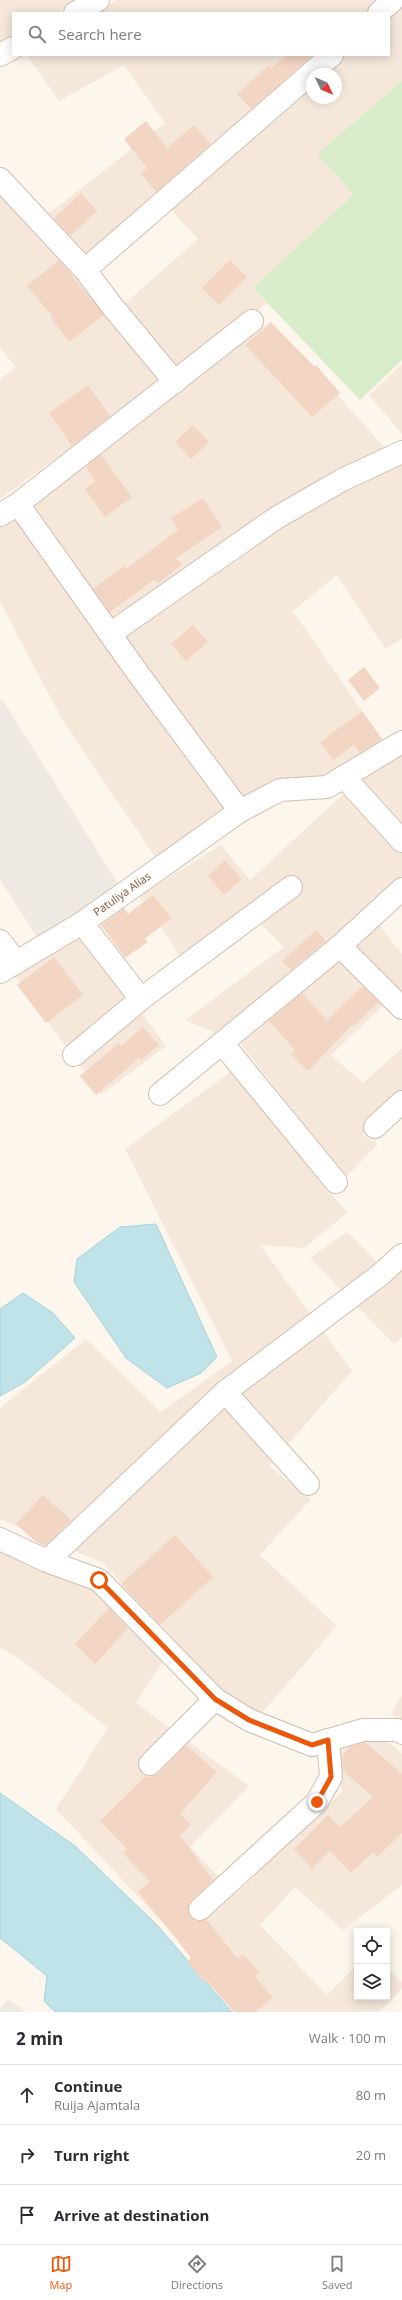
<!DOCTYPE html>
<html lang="en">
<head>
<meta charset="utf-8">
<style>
	:root { --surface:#fff; --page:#f7f7f7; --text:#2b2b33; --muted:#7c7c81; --line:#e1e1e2; --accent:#ea580c }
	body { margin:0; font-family:"Open Sans",sans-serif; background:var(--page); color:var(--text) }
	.controls { position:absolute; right:12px; bottom:12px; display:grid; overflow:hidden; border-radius:0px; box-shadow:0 2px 10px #0003 }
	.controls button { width:36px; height:36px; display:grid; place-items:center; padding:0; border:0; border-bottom:1px solid var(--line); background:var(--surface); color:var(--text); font:20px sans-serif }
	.compass { position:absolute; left:306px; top:68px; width:36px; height:36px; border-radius:50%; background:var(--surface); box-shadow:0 2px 10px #0003; rotate:134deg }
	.stop { position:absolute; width:12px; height:12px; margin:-9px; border:3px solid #ea580c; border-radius:50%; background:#fff }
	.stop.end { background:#ea580c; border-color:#fff; box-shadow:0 1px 4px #0008 }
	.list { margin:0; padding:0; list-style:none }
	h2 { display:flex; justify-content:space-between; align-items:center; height:52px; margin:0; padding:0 16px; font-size:17px }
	h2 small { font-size:13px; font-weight:400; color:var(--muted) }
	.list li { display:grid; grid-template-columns:26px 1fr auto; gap:12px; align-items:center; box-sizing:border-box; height:60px; padding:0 16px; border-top:1px solid var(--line) }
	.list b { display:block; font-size:15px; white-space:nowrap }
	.list p { margin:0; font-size:13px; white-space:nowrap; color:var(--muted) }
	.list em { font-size:13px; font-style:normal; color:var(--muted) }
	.icon { flex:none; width:22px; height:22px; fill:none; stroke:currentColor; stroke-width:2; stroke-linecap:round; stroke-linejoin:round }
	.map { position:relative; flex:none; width:402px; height:2012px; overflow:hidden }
	.search { position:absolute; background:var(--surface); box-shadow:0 2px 10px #0003; left:12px; right:12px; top:12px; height:44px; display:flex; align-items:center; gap:10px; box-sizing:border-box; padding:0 14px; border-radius:0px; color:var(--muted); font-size:15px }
	.sheet { height:232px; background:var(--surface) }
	nav { display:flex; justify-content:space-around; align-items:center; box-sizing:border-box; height:56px; border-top:1px solid var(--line); background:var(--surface); font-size:11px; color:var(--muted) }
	nav a { display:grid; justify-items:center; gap:2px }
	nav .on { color:var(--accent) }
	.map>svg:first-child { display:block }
	.residential { fill:#f5e8da; fill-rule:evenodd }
	.industrial { fill:#efe9e4 }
	.green { fill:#d8ecc9 }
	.water { fill:#bfe3e8; stroke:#a5d3da }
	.building { fill:#f3d5c3 }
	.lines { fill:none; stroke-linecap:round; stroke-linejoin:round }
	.minor-casing { stroke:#d1beb0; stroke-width:24 }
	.tertiary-casing { stroke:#d1beb0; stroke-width:24 }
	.minor { stroke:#fff; stroke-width:22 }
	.tertiary { stroke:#fff; stroke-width:22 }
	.route { stroke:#ea580c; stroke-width:5 }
	.labels { text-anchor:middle; stroke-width:3.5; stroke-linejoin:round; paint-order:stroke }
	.street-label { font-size:11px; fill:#7a5c4d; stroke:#fffaf3 }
</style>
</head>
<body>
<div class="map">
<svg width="402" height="2012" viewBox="0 0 402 2012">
	<rect width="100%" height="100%" fill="#fdf6ec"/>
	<!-- residential -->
	<g class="residential">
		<path d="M 0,0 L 80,0 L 57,13 L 13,13 L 13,38 L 0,46 Z"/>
		<path d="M 117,0 L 402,0 L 402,81 L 317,154 L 354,194 L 253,288 L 267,303 L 181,371 L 121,307 L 198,239 L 160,198 L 85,261 L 47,215 L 165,123 L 124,65 L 59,101 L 27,55 L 389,55 L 389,13 L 94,13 ZM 312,74 L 336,74 L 336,98 L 312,98 Z"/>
		<path d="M 0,189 L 162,381 L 0,499 L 0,379 L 16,367 L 0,348 Z"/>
		<path d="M 271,321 L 394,458 L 402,453 L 402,639 L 385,649 L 337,575 L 293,611 L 383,741 L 316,784 L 280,778 L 158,861 L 63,721 L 0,602 L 0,521 Z"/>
		<path d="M 402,364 L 402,434 L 369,395 Z"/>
		<path d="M 402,754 L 402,826 L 360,778 Z"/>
		<path d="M 349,789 L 402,849 L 402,876 L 367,910 L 402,954 L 402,988 L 331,1055 L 363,1083 L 402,1048 L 402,1097 L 363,1135 L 378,1144 L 346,1177 L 240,1043 L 185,1020 L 284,947 L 244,907 L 183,960 L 139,896 L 221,845 L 250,880 Z"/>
		<path d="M 83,933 L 166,1046 L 101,1095 L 14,975 Z"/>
		<path d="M 233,1070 L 347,1213 L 304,1248 L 260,1245 L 352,1371 L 269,1466 L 311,1499 L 260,1555 L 337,1626 L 262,1713 L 237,1707 L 103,1563 L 0,1519 L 0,1408 L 86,1339 L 161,1412 L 232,1361 L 125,1149 Z"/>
		<path d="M 347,1232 L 392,1277 L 402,1269 L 402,1337 L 394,1344 L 310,1258 Z"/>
		<path d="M 0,1545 L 90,1583 L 163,1660 L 136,1703 L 249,1786 L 190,1847 L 236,1894 L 342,1792 L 329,1744 L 383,1737 L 402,1753 L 402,1885 L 343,1930 L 295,1887 L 260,1925 L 327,1995 L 357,1965 L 357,1997 L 387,1997 L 387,1968 L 402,1982 L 402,1989 L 379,2012 L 240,2012 L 173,1934 L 56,1809 L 108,1728 L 21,1660 L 0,1647 Z"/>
		<path d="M 402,1695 L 402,1724 L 391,1714 Z"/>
	</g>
	<!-- industrial -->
	<g class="industrial">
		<path d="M 2,699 L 120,887 L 40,942 L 0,879 L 0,701 Z"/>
		<path d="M 8,1999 L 26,2012 L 0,2012 L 0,2009 Z"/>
	</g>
	<!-- green -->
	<path class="green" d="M 402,81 L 402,360 L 360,400 L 253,288 L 354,194 L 317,154 Z"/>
	<!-- water -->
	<g class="water">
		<path d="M 156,1224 L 217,1357 L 201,1373 L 167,1388 L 126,1358 L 74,1282 L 77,1259 L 120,1227 Z"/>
		<path d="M 23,1293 L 53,1313 L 75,1338 L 25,1382 L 0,1396 L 0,1309 Z"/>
		<path d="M 0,1793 L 75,1846 L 157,1925 L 232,2012 L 55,2012 L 44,2001 L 47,1976 L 0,1938 Z"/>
	</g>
	<!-- building -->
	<g class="building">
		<path d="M 287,55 L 313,55 L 251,109 L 237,94 L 269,65 L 271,68 Z"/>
		<path d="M 146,121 L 167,148 L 194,125 L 211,144 L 156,192 L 141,173 L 147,168 L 124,139 Z"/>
		<path d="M 81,193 L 97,211 L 70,236 L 54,218 Z"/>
		<path d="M 59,260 L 104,315 L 69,342 L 51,318 L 53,317 L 27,286 Z"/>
		<path d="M 230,260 L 247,277 L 219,305 L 202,288 Z"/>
		<path d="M 271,323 L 315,367 L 316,365 L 340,393 L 312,417 L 245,345 Z"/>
		<path d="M 88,385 L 110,416 L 72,446 L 49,413 Z"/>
		<path d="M 193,425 L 209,442 L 191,459 L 175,442 Z"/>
		<path d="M 101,455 L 132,497 L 105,517 L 85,489 L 95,481 L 86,467 Z"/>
		<path d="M 203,498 L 222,527 L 176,558 L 182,565 L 158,583 L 155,579 L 110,612 L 93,589 L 124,566 L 126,569 L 178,530 L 171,518 Z"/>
		<path d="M 193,625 L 208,642 L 186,661 L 171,644 Z"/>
		<path d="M 364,667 L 380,688 L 364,701 L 348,680 Z"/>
		<path d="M 362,711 L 382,739 L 360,753 L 354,745 L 333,760 L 320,742 Z"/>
		<path d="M 225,860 L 242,879 L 224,895 L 208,876 Z"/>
		<path d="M 153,895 L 171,918 L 145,939 L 148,942 L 125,958 L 101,925 L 124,908 L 128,914 Z"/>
		<path d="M 316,930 L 326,941 L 291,970 L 282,961 Z"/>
		<path d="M 54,957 L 83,995 L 46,1023 L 17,985 Z"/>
		<path d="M 363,986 L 379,1002 L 354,1026 L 352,1025 L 308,1071 L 291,1054 L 295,1050 L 269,1021 L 302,993 L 327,1020 Z"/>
		<path d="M 143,1027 L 159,1045 L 141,1060 L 139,1058 L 96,1095 L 80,1076 L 119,1043 L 121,1046 Z"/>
		<path d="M 43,1495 L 71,1520 L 45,1546 L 35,1541 L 16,1524 Z"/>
		<path d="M 175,1535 L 213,1577 L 160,1625 L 121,1584 Z"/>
		<path d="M 109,1608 L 128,1628 L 95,1664 L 75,1644 Z"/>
		<path d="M 365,1742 L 402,1774 L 402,1833 L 377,1857 L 373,1852 L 351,1873 L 330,1851 L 312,1869 L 294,1849 L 328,1815 L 340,1827 L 373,1797 L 343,1771 L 342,1756 L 350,1747 Z"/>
		<path d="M 186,1745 L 217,1772 L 180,1814 L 191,1825 L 180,1835 L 213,1880 L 191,1900 L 188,1906 L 188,1912 L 196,1921 L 206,1919 L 238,1959 L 243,1954 L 259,1972 L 254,1976 L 273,1997 L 256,2012 L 234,2012 L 206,1980 L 204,1982 L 187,1961 L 191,1958 L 175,1937 L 138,1892 L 150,1882 L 123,1853 L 127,1849 L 100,1821 L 146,1776 L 150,1777 L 159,1773 Z"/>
	</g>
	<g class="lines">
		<defs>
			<g id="minor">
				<path d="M 75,13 L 98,0"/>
				<path d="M 379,13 L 393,0"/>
				<path d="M 0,55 L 13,48"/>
				<path d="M 0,179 L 85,270 L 112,306 L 175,382"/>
				<path d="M 85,270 L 332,55"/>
				<path d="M 18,504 L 252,321"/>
				<path d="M 0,515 L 18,504 L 137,672 L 240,811"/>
				<path d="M 110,634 L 276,518 L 342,480 L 402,452"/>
				<path d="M 344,777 L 402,841"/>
				<path d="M 82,923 L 141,999"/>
				<path d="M 0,941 L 16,962"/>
				<path d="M 340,946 L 402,1008"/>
				<path d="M 0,972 L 82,923 L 240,811 L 280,790 L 327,787 L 402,742"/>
				<path d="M 222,1043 L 336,1182"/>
				<path d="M 74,1055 L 141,999 L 291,887"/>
				<path d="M 160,1094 L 340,946 L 402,889"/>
				<path d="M 375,1127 L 402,1102"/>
				<path d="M 225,1392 L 308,1484"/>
				<path d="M 47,1561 L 225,1392 L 380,1275 L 402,1255"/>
				<path d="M 150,1764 L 215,1699"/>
				<path d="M 200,1909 L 317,1802 L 331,1777 L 328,1740"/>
			</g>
			<path id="tertiary" d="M 0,1539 L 47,1561 L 99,1580 L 215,1699 L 249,1720 L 312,1745 L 363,1730 L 398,1730 L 402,1733"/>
		</defs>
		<!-- minor casing -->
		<use href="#minor" class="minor-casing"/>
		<!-- tertiary casing -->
		<use href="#tertiary" class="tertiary-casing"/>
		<!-- minor -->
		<use href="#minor" class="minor"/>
		<!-- tertiary -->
		<use href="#tertiary" class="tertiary"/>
	</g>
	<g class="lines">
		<!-- route -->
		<path class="route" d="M 99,1580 L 215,1699 L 249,1720 L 312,1745 L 328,1740 L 331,1777 L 317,1802"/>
	</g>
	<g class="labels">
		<!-- street labels -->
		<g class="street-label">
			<text transform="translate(122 894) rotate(-35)" y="4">Patuliya Alias</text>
		</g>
	</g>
</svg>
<div class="controls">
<button><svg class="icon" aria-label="locate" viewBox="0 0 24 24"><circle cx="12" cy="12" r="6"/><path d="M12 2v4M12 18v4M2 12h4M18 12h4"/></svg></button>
<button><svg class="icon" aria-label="layers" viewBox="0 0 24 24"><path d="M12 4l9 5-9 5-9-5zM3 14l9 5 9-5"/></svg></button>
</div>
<svg class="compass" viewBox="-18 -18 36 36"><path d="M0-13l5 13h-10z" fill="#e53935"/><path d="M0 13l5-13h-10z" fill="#7c7c81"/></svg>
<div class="stop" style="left:99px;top:1580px"></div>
<div class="stop end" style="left:317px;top:1802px"></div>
<div class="search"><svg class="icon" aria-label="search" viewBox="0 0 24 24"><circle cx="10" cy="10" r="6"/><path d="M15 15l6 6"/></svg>Search here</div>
</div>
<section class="sheet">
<h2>2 min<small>Walk · 100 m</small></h2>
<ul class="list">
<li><svg class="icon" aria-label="ahead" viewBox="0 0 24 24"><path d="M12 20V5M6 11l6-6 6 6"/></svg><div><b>Continue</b><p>Ruija Ajamtala</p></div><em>80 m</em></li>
<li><svg class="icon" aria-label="right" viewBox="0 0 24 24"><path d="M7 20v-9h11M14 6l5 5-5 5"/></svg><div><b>Turn right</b></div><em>20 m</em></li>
<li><svg class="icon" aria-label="arrive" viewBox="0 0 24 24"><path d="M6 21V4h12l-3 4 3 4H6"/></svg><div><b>Arrive at destination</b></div></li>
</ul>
</section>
<nav>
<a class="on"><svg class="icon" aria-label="map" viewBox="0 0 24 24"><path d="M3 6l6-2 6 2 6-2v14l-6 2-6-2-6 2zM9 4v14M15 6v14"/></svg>Map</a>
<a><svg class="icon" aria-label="directions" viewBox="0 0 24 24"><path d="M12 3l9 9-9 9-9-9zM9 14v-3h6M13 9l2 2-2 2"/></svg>Directions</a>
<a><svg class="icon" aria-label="saved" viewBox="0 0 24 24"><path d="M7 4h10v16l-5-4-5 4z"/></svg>Saved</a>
</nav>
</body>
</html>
